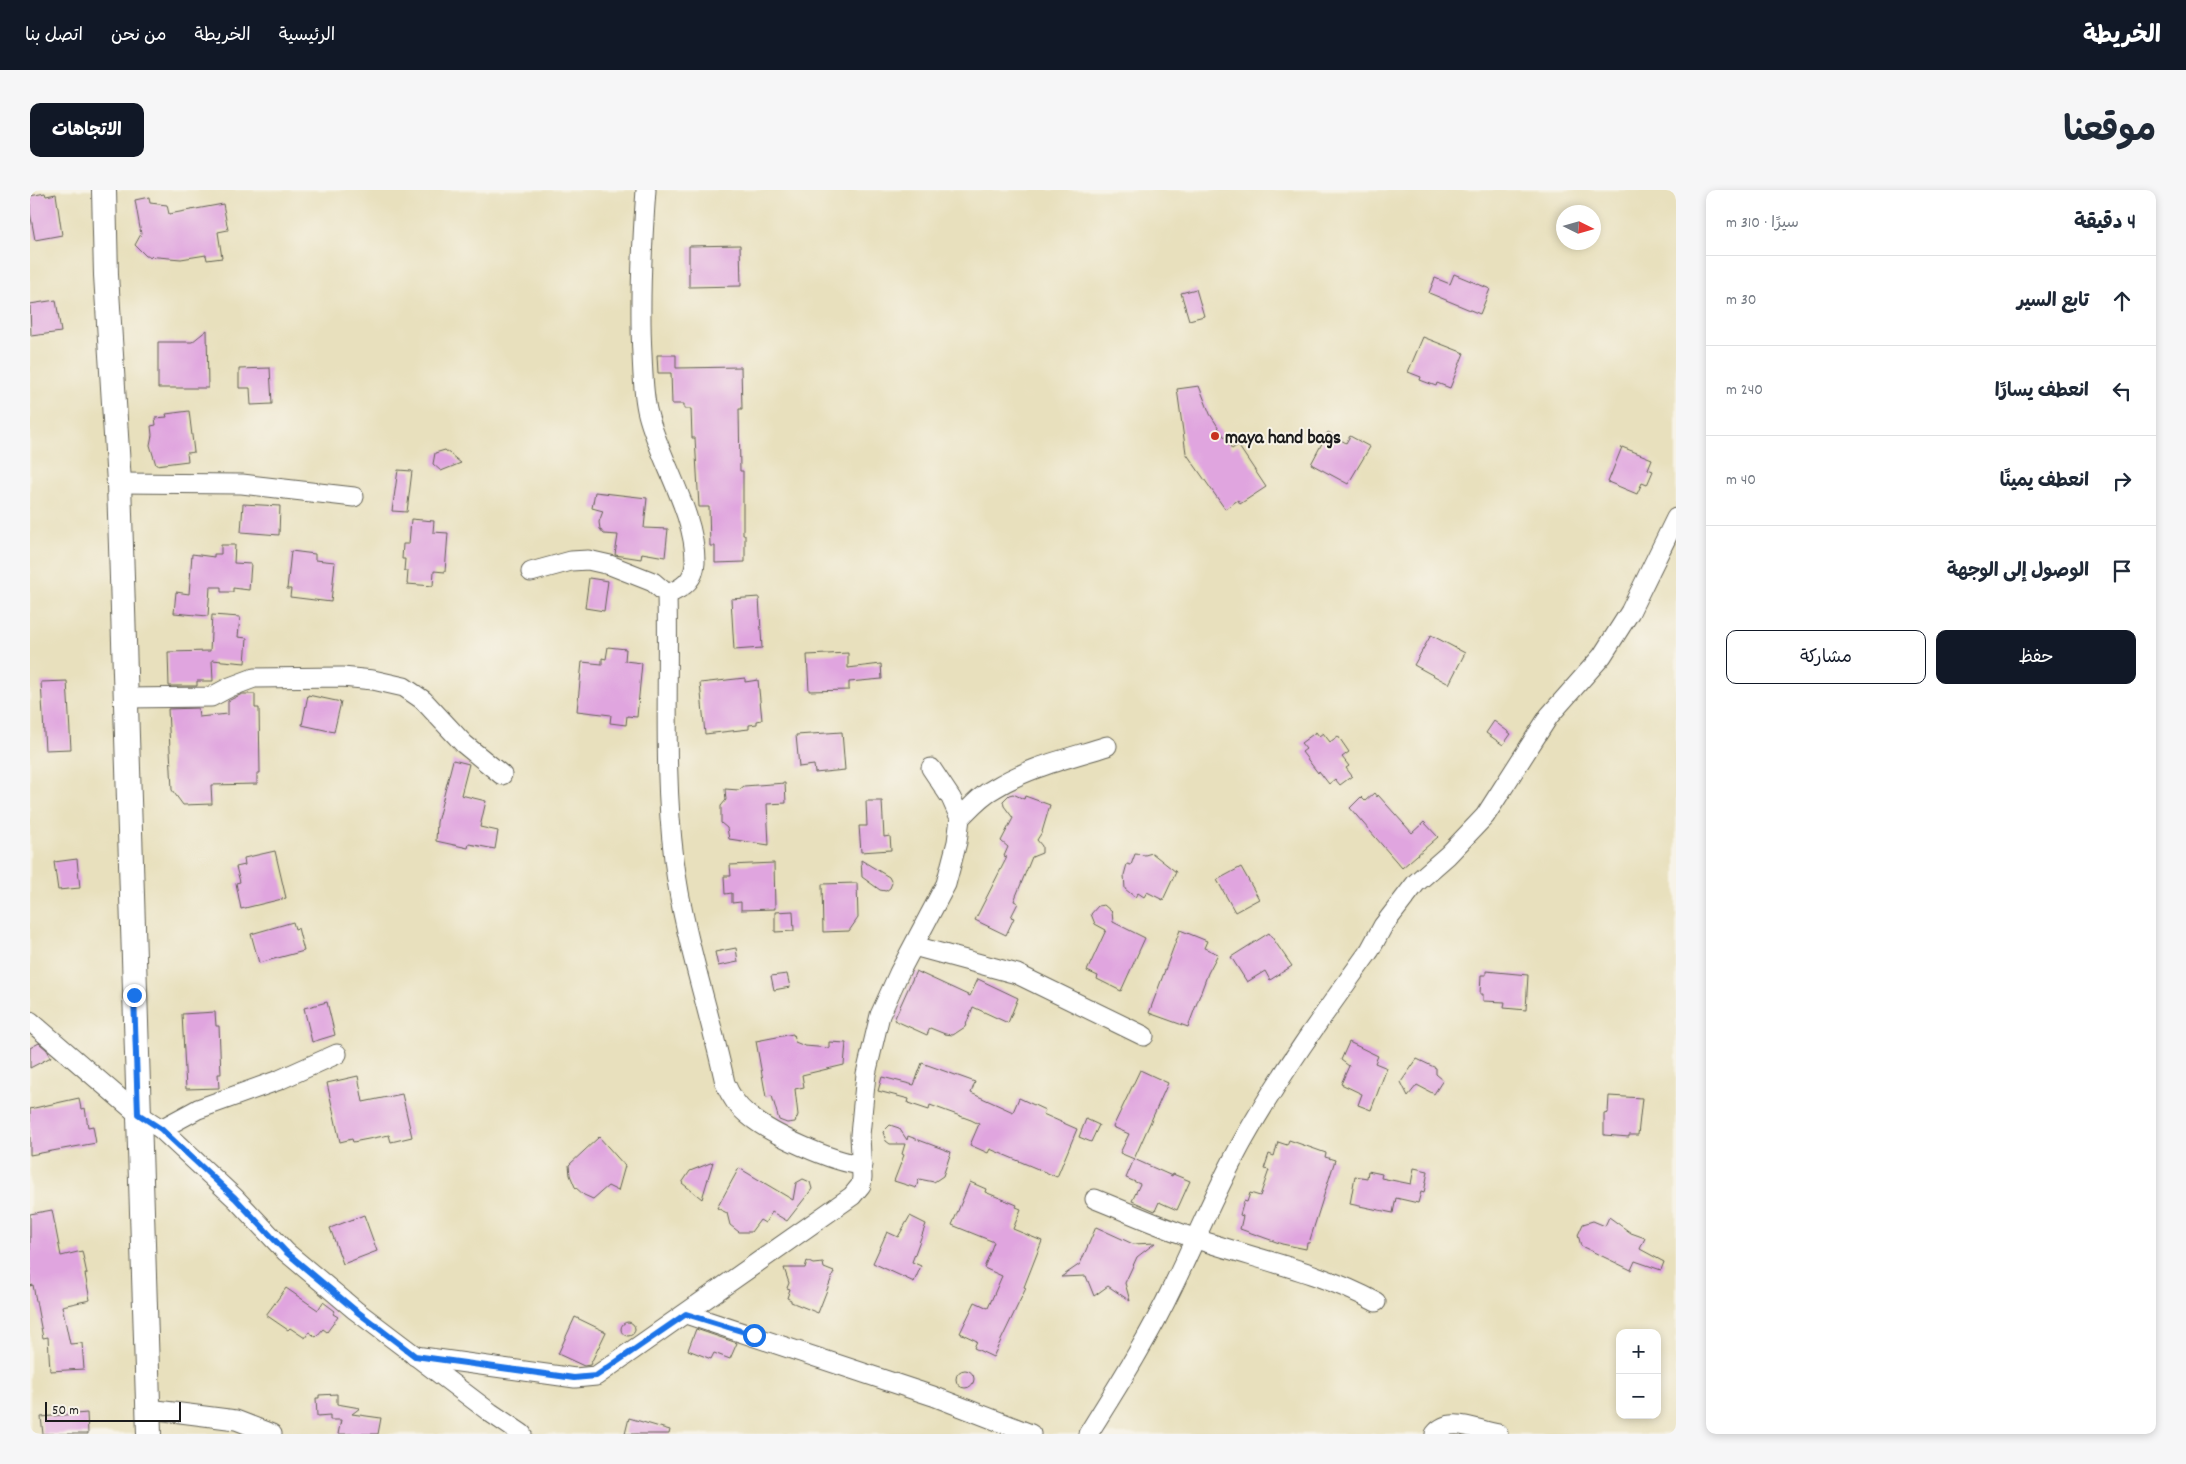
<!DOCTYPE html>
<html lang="ar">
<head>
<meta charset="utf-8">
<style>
	:root { --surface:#fff; --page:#f6f6f7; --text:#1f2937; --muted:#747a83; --line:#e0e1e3; --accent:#111827 }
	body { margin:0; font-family:Dekko,"Playpen Sans Arabic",sans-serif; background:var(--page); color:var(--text); direction:rtl }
	.controls { position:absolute; right:15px; bottom:15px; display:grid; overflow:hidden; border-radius:10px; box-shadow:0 2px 8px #0003 }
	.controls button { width:45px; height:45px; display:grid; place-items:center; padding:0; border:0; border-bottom:1px solid var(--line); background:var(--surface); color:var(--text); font:25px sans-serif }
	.compass { position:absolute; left:1526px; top:15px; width:45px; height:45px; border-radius:50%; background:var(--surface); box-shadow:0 2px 8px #0003; rotate:95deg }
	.scale { position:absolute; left:15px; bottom:12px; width:136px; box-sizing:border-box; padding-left:5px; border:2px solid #1c1c1c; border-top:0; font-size:14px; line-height:18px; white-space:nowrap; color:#1c1c1c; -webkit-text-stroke:4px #f7f3e8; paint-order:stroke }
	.stop { position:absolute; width:15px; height:15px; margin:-11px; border:4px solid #1a73e8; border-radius:50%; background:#fff }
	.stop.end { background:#1a73e8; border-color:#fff; box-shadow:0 1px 5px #0008 }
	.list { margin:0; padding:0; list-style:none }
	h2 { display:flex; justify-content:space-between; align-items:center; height:65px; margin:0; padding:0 20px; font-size:21px }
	h2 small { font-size:16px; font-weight:400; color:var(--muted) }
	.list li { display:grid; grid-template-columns:32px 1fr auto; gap:15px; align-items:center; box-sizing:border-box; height:90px; padding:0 20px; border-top:1px solid var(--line) }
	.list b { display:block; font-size:19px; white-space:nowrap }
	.list em { font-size:16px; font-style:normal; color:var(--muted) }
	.actions { display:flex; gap:10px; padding:15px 20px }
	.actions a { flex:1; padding:11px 0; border:1px solid var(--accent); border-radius:10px; text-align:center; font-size:18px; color:var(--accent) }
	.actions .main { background:var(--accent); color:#fff }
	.icon { flex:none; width:28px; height:28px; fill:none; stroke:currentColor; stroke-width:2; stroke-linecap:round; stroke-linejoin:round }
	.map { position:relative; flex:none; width:1646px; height:1244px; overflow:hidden; direction:ltr; border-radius:10px }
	header { display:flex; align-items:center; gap:30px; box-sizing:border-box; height:70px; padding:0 25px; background:var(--accent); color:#fff }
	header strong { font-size:24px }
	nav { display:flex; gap:28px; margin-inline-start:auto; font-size:18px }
	.intro { display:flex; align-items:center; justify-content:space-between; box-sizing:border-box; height:120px; padding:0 30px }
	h1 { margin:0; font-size:35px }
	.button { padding:12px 22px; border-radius:10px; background:var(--accent); color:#fff; font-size:18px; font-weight:700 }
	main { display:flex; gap:30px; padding:0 30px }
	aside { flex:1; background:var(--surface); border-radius:10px; box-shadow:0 2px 8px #0003 }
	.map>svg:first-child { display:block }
	.building { fill:#e0a5df }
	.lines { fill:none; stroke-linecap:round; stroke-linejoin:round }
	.minor-casing { stroke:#636154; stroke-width:21 }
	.tertiary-casing { stroke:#636154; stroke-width:26 }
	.minor { stroke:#fff; stroke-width:19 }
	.tertiary { stroke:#fff; stroke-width:24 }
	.route { stroke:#1a73e8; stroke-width:6 }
	.poi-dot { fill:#c8321e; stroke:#f7f3e8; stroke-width:2 }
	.labels { text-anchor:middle; stroke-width:4; stroke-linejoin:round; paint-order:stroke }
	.poi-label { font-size:19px; font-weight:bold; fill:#1c1c1c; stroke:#f7f3e8; text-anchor:start }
</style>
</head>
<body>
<header>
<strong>الخريطة</strong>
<nav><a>الرئيسية</a><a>الخريطة</a><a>من نحن</a><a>اتصل بنا</a></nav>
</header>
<div class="intro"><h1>موقعنا</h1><a class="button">الاتجاهات</a></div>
<main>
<aside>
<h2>4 دقيقة<small>سيرًا · 310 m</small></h2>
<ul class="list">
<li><svg class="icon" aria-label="ahead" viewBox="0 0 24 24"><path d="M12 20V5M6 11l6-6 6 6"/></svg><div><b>تابع السير</b></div><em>30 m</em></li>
<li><svg class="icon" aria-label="left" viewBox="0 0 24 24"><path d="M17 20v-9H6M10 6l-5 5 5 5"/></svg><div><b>انعطف يسارًا</b></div><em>240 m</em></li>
<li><svg class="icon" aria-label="right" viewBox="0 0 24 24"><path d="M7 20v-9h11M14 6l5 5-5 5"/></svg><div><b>انعطف يمينًا</b></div><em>40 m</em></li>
<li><svg class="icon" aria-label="arrive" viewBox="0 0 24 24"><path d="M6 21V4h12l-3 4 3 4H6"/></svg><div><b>الوصول إلى الوجهة</b></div></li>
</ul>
<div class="actions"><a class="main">حفظ</a><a>مشاركة</a></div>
</aside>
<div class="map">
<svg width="1646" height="1244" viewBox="0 0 1646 1244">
	<rect width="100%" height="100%" fill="#f7f3e8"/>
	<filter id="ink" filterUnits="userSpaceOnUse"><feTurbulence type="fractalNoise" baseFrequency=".02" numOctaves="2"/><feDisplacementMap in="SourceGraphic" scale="10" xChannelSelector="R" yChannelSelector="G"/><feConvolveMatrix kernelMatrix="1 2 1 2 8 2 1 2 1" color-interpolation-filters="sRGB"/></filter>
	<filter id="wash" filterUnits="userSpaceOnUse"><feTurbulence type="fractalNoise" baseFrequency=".0096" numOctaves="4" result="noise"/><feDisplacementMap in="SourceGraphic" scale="20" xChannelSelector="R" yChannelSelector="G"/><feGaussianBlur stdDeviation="1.12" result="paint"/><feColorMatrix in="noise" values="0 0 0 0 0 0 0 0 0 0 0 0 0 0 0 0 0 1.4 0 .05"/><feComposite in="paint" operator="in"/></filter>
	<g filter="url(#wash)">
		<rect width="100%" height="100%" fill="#e8e0bd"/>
		<g id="blocks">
			<!-- building -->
			<g class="building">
				<path d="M 15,3 L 16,6 L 26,4 L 32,45 L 5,50 L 0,22 L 0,6 Z"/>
				<path d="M 119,7 L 120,13 L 137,15 L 139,24 L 193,14 L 198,40 L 188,42 L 192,68 L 177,70 L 176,65 L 151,69 L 116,66 L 105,55 L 111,44 L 105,10 Z"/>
				<path d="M 710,55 L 711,96 L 659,97 L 659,56 Z"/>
				<path d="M 1424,84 L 1460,99 L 1450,124 L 1399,103 L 1405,88 L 1420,94 Z"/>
				<path d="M 1166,99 L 1174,126 L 1159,130 L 1151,103 Z"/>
				<path d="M 26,110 L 31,142 L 1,146 L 0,114 Z"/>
				<path d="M 177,140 L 178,198 L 128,198 L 128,152 L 162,152 Z"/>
				<path d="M 1393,147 L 1434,163 L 1420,198 L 1407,193 L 1406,196 L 1390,190 L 1391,187 L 1378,182 Z"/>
				<path d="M 627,165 L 646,165 L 646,178 L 711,177 L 712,219 L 709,219 L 710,281 L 713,281 L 713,345 L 715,345 L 715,372 L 685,373 L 685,356 L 680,356 L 679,317 L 669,317 L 665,248 L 662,248 L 661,219 L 654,219 L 654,214 L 642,214 L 641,183 L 628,183 Z"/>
				<path d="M 240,178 L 242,214 L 221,215 L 220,198 L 209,198 L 209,179 Z"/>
				<path d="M 1169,196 L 1180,224 L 1202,259 L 1208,255 L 1236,297 L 1210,314 L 1208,310 L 1195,319 L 1156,263 L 1147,199 Z"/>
				<path d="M 159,221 L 164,262 L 157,263 L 158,271 L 126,275 L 120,255 L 122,245 L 121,236 L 126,235 L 125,228 L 137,227 L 136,224 Z"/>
				<path d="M 1298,242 L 1316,253 L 1320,246 L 1340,257 L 1318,294 L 1281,274 Z"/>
				<path d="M 1592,257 L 1622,269 L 1618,279 L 1623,281 L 1617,295 L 1612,293 L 1607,304 L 1578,292 Z"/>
				<path d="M 415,260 L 431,273 L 411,281 L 403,274 L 405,263 Z"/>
				<path d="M 368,280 L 382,281 L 377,322 L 362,321 Z"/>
				<path d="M 565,302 L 617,308 L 614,338 L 638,339 L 635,367 L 612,363 L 611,369 L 585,365 L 588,345 L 574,344 L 570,339 L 569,332 L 573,321 L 562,318 Z"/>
				<path d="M 213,314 L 250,316 L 249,345 L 211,342 Z"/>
				<path d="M 381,329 L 404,331 L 403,342 L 418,343 L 415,382 L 404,381 L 403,396 L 377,394 L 378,381 L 374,381 L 375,369 L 372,369 L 373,354 L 379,354 Z"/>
				<path d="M 191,355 L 205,355 L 204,373 L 221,374 L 219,400 L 203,398 L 203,402 L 191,402 L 191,397 L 180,397 L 178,426 L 144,423 L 146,402 L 159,404 L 162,364 L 184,367 L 184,364 L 191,364 Z"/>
				<path d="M 261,361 L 285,364 L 285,370 L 305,372 L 301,412 L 260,407 L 261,399 L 257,399 Z"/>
				<path d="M 559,388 L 578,391 L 574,421 L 555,418 Z"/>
				<path d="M 729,407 L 732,458 L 704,460 L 701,409 Z"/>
				<path d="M 182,425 L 210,427 L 208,447 L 217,448 L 215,473 L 182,470 L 183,491 L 167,491 L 167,496 L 139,496 L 138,462 L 180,461 Z"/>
				<path d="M 1401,445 L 1435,463 L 1419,494 L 1384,475 Z"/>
				<path d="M 578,457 L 596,459 L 595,471 L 612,473 L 607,527 L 597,526 L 596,535 L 580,533 L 581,525 L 547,521 L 552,472 L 572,474 L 572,468 L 576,469 Z"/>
				<path d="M 818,463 L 818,478 L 851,474 L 852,489 L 819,492 L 819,500 L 779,501 L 777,465 Z"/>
				<path d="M 715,488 L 715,492 L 728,490 L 732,530 L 727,531 L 727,534 L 719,535 L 719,539 L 675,544 L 670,493 Z"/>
				<path d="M 37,491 L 41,559 L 15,560 L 11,492 Z"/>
				<path d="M 212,504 L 225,504 L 225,518 L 229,518 L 230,583 L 227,583 L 227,594 L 181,595 L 182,614 L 153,615 L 142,600 L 138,519 L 168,518 L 169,527 L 198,524 L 198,511 Z"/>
				<path d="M 278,505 L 311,512 L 304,542 L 272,535 Z"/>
				<path d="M 1464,531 L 1481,544 L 1473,555 L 1456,543 Z"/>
				<path d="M 812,542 L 815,580 L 785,583 L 784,575 L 769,577 L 766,545 Z"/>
				<path d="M 1286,542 L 1289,546 L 1293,543 L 1300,552 L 1308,546 L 1319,562 L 1312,567 L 1319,576 L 1316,578 L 1322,586 L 1310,595 L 1305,589 L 1299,594 L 1289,581 L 1288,583 L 1272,562 L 1276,559 L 1271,553 Z"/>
				<path d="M 423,570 L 439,574 L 431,605 L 456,611 L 450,637 L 468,641 L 465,659 L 439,654 L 438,658 L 406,651 L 407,632 Z"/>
				<path d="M 755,593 L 756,613 L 737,614 L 739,655 L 699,649 L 697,638 L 691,633 L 691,616 L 696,610 L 695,599 L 709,600 L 714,596 Z"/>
				<path d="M 1344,603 L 1347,607 L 1348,605 L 1382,643 L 1394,632 L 1408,647 L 1372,678 L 1320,618 L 1331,607 L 1335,611 Z"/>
				<path d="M 983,604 L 994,609 L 995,606 L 1020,615 L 1012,642 L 1007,650 L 1012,656 L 1012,663 L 1002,667 L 984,711 L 988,713 L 981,727 L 984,728 L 976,745 L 945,730 L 977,667 L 974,666 L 978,657 L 971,651 L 983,628 L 974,616 L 973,611 L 979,605 Z"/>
				<path d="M 836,611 L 852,611 L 854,647 L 860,646 L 861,660 L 831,662 L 829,636 L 837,636 Z"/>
				<path d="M 245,661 L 256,708 L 211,719 L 206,693 L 210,692 L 206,677 L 215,675 L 214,668 Z"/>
				<path d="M 1122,663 L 1146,682 L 1133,710 L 1117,702 L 1114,707 L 1108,703 L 1105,707 L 1095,699 L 1094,685 L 1097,674 L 1101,675 L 1105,664 L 1115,665 Z"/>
				<path d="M 47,669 L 50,698 L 28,700 L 24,672 Z"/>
				<path d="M 831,670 L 859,687 L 862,693 L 860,698 L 856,701 L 850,700 L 832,687 Z"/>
				<path d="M 744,673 L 745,719 L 711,720 L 711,712 L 702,713 L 702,703 L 695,704 L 694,686 L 701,686 L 700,675 Z"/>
				<path d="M 1211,677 L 1229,709 L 1205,722 L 1187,690 Z"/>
				<path d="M 827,693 L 828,728 L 819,741 L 793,742 L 792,694 Z"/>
				<path d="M 1074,715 L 1082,722 L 1083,732 L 1115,748 L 1091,801 L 1067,789 L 1068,786 L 1057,781 L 1076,740 L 1065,734 L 1061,724 L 1068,716 Z"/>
				<path d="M 763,721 L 764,741 L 745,742 L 745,722 Z"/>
				<path d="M 263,732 L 265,739 L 268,738 L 274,761 L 229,773 L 221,744 Z"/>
				<path d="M 1150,740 L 1177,751 L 1174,758 L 1188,764 L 1178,783 L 1158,837 L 1119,823 Z"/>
				<path d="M 1239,743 L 1262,776 L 1240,790 L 1235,781 L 1217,792 L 1201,767 Z"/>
				<path d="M 706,758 L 708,772 L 688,776 L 685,762 Z"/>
				<path d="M 886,781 L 940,806 L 948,789 L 988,808 L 978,833 L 943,817 L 935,837 L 923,845 L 915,844 L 900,838 L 897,845 L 864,830 Z"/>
				<path d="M 1456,781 L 1498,785 L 1496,820 L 1474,818 L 1475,812 L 1453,811 L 1453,804 L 1450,804 L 1451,785 L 1456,785 Z"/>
				<path d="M 757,784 L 760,797 L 744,800 L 741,786 Z"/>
				<path d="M 297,812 L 305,845 L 282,852 L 274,818 Z"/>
				<path d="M 185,822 L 186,836 L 189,836 L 191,884 L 188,884 L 189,898 L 156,899 L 152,824 Z"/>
				<path d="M 763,844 L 765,852 L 775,856 L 799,858 L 799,852 L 816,853 L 814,875 L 772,885 L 774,897 L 765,899 L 768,925 L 765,932 L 757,933 L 749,930 L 742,906 L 736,907 L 726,851 Z"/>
				<path d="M 1319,852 L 1348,866 L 1345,873 L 1357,878 L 1341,920 L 1328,915 L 1332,904 L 1311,894 L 1319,876 L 1311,870 Z"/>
				<path d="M 9,853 L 17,860 L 21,867 L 0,878 L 0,858 Z"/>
				<path d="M 1387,869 L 1406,878 L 1406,884 L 1413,890 L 1404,904 L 1387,895 L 1378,906 L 1371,892 Z"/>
				<path d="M 892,873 L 945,892 L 941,903 L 983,922 L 989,908 L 1015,920 L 1013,924 L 1047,939 L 1027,987 L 960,959 L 958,963 L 940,955 L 949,934 L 941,930 L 900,915 L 899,920 L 878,913 L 879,909 L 848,901 L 852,887 L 884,895 Z"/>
				<path d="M 1110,880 L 1138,893 L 1104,969 L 1090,963 L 1099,944 L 1083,937 Z"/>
				<path d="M 328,886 L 333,912 L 372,904 L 382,947 L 361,952 L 359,945 L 323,952 L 322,949 L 310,952 L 297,893 Z"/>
				<path d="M 1579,906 L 1612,908 L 1608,945 L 1599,945 L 1599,947 L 1574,945 L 1574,924 L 1578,923 Z"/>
				<path d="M 49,908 L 51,919 L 55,918 L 58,937 L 63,936 L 66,953 L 0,965 L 0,919 Z"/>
				<path d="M 1056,929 L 1069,935 L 1061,952 L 1049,947 Z"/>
				<path d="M 860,935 L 869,938 L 877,950 L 878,946 L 921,962 L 913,986 L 904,992 L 889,989 L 886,998 L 864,991 L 874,965 L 872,964 L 875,954 L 860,954 L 856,951 L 853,942 Z"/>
				<path d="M 569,947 L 595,976 L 588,1001 L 578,996 L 563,1009 L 554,1005 L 545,997 L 540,985 L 539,975 Z"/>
				<path d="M 1259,950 L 1296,963 L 1295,967 L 1305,970 L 1279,1053 L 1277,1053 L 1276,1059 L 1252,1054 L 1210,1039 L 1213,1026 L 1210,1025 L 1214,1011 L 1217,1012 L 1220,1003 L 1230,1006 L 1239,980 L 1234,979 L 1239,964 L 1244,966 L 1248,952 L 1257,955 Z"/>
				<path d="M 1104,969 L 1142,986 L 1143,984 L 1160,991 L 1147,1020 L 1129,1012 L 1125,1021 L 1102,1011 L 1110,994 L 1096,988 Z"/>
				<path d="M 683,972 L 672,1009 L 652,993 L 660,981 Z"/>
				<path d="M 709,978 L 763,1010 L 766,993 L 773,989 L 780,992 L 782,999 L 757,1031 L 742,1022 L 735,1033 L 730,1030 L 721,1042 L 709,1042 L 700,1035 L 697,1023 L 687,1018 Z"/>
				<path d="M 1384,978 L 1398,981 L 1394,1003 L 1391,1002 L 1388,1013 L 1366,1008 L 1363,1023 L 1320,1014 L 1325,986 L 1337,988 L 1338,981 L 1352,984 L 1351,988 L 1381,994 Z"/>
				<path d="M 940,992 L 956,999 L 955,1002 L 987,1015 L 986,1017 L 991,1019 L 983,1039 L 1012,1051 L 994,1097 L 996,1098 L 963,1167 L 944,1158 L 947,1151 L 930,1143 L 945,1112 L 958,1118 L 972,1086 L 954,1078 L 964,1052 L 922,1035 Z"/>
				<path d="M 22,1020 L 31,1066 L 52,1061 L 57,1084 L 55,1084 L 60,1110 L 32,1116 L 40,1154 L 52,1153 L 54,1179 L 20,1181 L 18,1147 L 13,1148 L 3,1095 L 0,1096 L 0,1024 Z"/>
				<path d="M 334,1025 L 347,1061 L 313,1074 L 300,1038 Z"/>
				<path d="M 880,1026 L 896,1034 L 882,1072 L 891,1076 L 884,1092 L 843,1073 L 857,1042 L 868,1047 Z"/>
				<path d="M 1579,1027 L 1601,1043 L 1615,1048 L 1610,1059 L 1634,1072 L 1631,1080 L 1605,1071 L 1601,1080 L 1551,1056 L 1548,1045 L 1553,1034 L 1563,1031 L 1575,1036 Z"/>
				<path d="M 1066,1037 L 1103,1054 L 1125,1053 L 1107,1067 L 1095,1093 L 1100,1111 L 1078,1096 L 1064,1106 L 1056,1086 L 1031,1087 L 1050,1074 Z"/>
				<path d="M 777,1071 L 783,1074 L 793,1073 L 794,1078 L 804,1082 L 788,1123 L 761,1112 L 761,1110 L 757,1108 L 760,1099 L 757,1098 L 759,1093 L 754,1078 L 775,1078 Z"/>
				<path d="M 256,1098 L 288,1120 L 293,1112 L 305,1121 L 303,1124 L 308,1127 L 297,1142 L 293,1139 L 286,1147 L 279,1142 L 275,1148 L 260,1138 L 258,1140 L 236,1125 Z"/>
				<path d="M 545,1127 L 576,1142 L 560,1175 L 554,1176 L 528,1164 Z"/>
				<circle cx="598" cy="1139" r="7"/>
				<path d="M 666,1139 L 707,1153 L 700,1169 L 684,1163 L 681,1169 L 658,1160 Z"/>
				<circle cx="935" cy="1189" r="9"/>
				<path d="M 307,1204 L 307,1214 L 330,1218 L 322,1224 L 351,1228 L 348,1244 L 308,1244 L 311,1230 L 300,1230 L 300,1225 L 287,1226 L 286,1208 L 289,1208 L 289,1205 Z"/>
				<path d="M 57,1223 L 58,1244 L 13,1244 L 11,1227 Z"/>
				<path d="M 599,1228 L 640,1240 L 639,1244 L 595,1244 Z"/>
			</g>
		</g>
	</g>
	<g filter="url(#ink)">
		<use href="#blocks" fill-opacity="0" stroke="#636154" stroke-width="1"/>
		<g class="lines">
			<defs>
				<g id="minor">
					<path d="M 616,0 C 612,55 609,109 612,164 C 613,184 613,205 618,224 C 630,271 666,324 665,373 C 664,391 652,399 637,404"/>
					<path d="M 89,293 L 212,294 L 324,307"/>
					<path d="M 501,382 L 541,371 L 558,370 L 580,375 L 623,392 L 637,404 C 639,492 633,581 644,669 C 653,745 679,818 695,893 C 700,905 707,916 717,924 C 740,944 802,972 832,975"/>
					<path d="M 96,508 L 181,507 L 200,497 L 224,488 L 312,487 L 343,490 L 374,497 L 393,510 L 434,554 L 472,585"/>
					<path d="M 930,628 C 941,617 951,605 965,598 C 999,577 1040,568 1077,556"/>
					<path d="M 884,756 L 987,784 L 1114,846"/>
					<path d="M 0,831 L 108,924 L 131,939 L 205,1008 L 256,1062 L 325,1120 L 461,1223 L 492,1244"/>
					<path d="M 131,939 L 168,919 L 249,890 L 307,864"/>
					<path d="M 1065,1009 C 1098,1022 1130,1037 1164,1048 C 1225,1069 1289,1081 1346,1112"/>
					<path d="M 656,1124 L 903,1206 L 1001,1244"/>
					<path d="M 385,1166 L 545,1188 L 566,1186 L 822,1006 L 831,995 L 832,987 L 830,945 L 836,884 L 850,825 L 869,783 L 916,694 L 927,652 L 930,628 L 921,608 L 901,578"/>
					<path d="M 119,1219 L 206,1230 L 242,1244"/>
					<path d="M 1058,1244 C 1088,1196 1119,1147 1143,1096 C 1167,1047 1187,997 1214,949 C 1251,883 1296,821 1340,760 L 1353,736 L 1386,693 L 1418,665 L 1455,626 L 1519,526 L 1572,466 L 1600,422 L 1646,328"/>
					<path d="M 1405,1244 C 1420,1225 1448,1241 1468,1244"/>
				</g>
				<path id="tertiary" d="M 74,0 L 76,85 L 89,293 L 119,1244"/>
			</defs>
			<!-- minor casing -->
			<use href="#minor" class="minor-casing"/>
			<!-- tertiary casing -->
			<use href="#tertiary" class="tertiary-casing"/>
			<!-- minor -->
			<use href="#minor" class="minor"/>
			<!-- tertiary -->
			<use href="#tertiary" class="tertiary"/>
		</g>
	</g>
	<g class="lines" filter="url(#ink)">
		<!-- route -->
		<path class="route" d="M 104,805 L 108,924 L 131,939 L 205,1008 L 256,1062 L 325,1120 L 385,1166 L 544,1188 L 566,1186 L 656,1124 L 724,1145"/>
	</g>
	<!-- markers -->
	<circle class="poi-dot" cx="1185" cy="246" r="5"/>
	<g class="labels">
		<!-- poi labels -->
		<g class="poi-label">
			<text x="1195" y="253">maya hand bags</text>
		</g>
	</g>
</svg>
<div class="controls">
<button>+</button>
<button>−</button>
</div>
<svg class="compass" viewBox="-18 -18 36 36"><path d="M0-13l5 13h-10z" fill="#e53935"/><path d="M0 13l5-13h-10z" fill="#747a83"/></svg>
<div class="scale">50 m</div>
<div class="stop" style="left:724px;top:1145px"></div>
<div class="stop end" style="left:104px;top:805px"></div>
</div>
</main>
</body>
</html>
